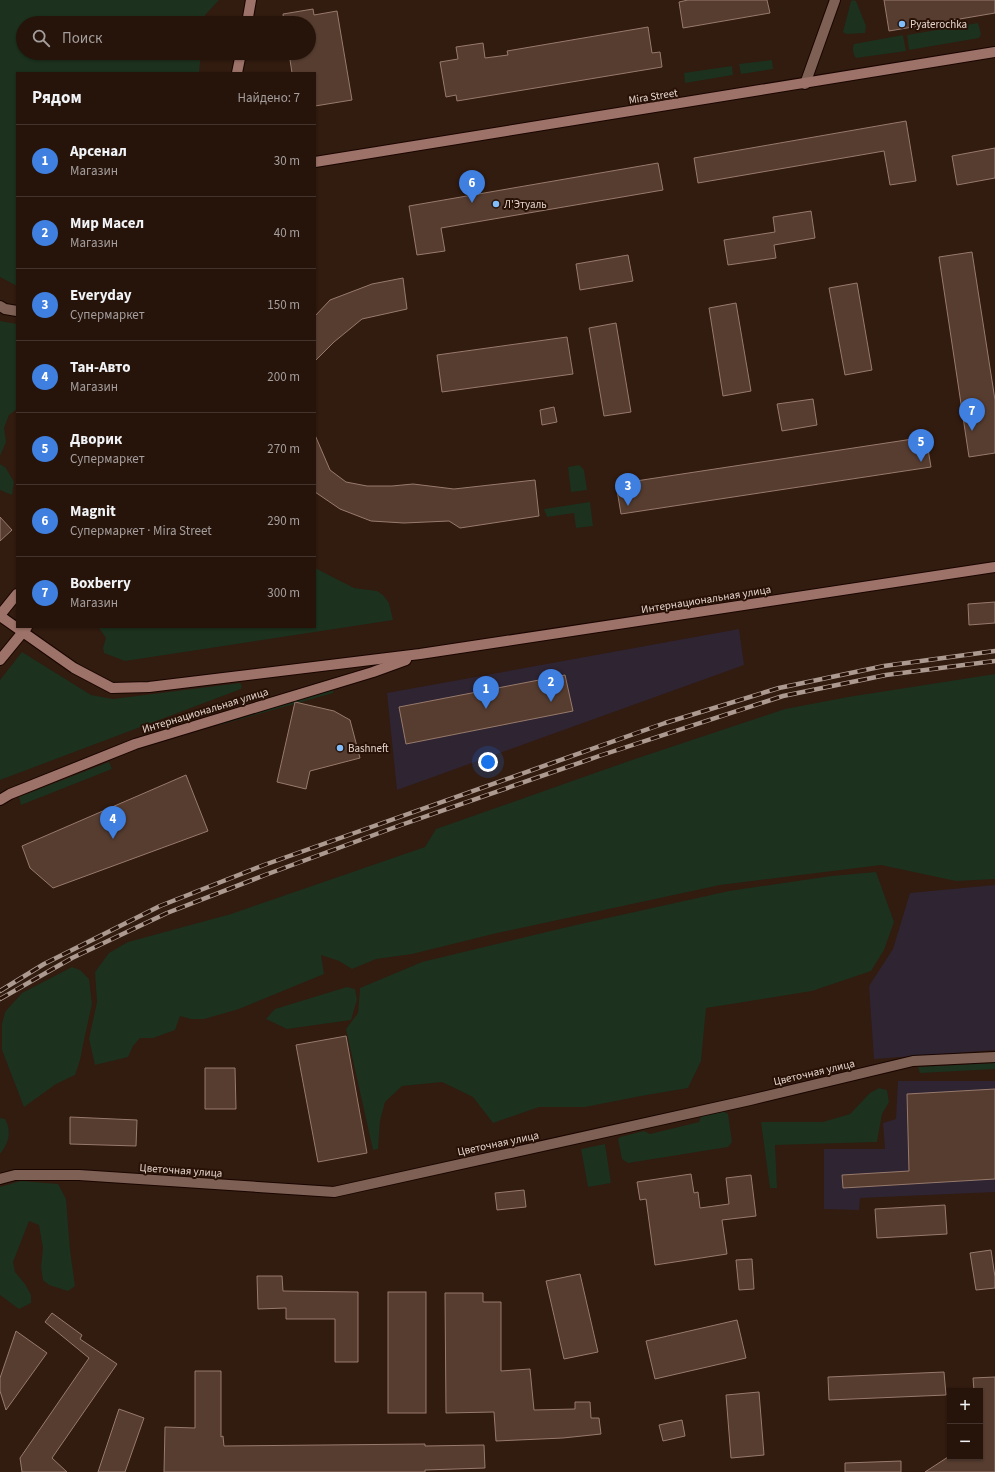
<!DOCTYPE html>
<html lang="ru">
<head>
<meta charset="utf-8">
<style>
	:root { --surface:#26140b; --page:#2e1d14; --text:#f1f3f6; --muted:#a49e9d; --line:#42332c; --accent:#2563eb }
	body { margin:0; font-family:"Source Sans 3",sans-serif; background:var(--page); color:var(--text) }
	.controls { position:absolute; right:12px; bottom:12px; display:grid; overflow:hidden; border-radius:0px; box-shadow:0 1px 3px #0004 }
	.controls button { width:36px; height:36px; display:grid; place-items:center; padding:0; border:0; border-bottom:1px solid var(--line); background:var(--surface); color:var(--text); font:20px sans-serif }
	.you { position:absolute; left:488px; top:762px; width:14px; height:14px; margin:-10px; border:3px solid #fff; border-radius:50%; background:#1a73e8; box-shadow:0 0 0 6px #1a73e833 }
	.badge { display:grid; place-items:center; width:26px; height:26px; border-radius:50%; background:var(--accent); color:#fff; font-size:13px; font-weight:700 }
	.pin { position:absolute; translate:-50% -33px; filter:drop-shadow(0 1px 2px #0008) }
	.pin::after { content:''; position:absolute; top:21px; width:14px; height:12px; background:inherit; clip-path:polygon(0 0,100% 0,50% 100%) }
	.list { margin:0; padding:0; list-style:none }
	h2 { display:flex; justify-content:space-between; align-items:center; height:52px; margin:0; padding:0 16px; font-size:17px }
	h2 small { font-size:13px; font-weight:400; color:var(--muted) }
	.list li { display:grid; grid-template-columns:26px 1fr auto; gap:12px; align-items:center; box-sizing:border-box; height:72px; padding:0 16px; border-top:1px solid var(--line) }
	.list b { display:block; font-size:15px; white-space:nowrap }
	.list p { margin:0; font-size:13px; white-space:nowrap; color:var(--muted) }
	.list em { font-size:13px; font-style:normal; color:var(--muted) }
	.icon { flex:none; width:22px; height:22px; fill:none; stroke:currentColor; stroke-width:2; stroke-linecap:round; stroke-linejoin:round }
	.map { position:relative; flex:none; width:995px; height:1472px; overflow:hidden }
	.search { position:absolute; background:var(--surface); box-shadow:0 1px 3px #0004; left:16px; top:16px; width:300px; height:44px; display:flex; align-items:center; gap:10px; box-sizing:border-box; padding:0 14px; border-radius:22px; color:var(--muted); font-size:15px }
	.panel { position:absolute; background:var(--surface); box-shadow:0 1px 3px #0004; left:16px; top:72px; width:300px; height:556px; border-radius:0px }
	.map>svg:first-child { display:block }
	.industrial { fill:#2f2432 }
	.green { fill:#1c311e }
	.building { fill:#573d30; stroke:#977a6c }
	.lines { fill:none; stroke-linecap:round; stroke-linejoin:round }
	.minor-casing { stroke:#190500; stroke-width:12 }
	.tertiary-casing { stroke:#190500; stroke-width:12 }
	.secondary-casing { stroke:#190500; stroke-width:12 }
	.minor { stroke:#7e6154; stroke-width:10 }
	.tertiary { stroke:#7e6154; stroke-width:10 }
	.secondary { stroke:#9d7268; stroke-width:10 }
	.rail-casing { stroke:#ac9a91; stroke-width:4.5 }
	.rail { stroke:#281106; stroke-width:3; stroke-dasharray:9; stroke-linecap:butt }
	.poi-dot { fill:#80bdfa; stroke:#281106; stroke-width:1.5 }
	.labels { text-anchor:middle; stroke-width:4; stroke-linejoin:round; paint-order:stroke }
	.poi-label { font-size:11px; fill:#e5d5cd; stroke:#281106; text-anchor:start }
	.street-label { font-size:11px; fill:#e5d5cd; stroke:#281106 }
</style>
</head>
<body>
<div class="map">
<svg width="995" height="1472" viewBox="0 0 995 1472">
	<rect width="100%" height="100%" fill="#321b0f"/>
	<!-- industrial -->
	<g class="industrial">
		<path d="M 739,629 L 744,665 L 397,790 L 387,693 Z"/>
		<path d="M 995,885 L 995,1050 L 874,1059 L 869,986 L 893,949 L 910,893 Z"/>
		<path d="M 898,1081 L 995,1081 L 995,1192 L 860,1198 L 859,1210 L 824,1209 L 824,1149 L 885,1149 L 883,1123 L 896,1119 Z"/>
	</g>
	<!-- green -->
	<g class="green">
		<path d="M 0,0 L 219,0 L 205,15 L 204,23 L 23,23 L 23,53 L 201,53 L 199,73 L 17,73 L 17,286 L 0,277 Z"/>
		<path d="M 853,0 L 856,1 L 866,26 L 865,33 L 846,34 L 843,32 L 851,1 Z"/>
		<path d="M 978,23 L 981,34 L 979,38 L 909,50 L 907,35 Z"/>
		<path d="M 903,35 L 906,51 L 856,58 C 853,54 852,48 854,44 Z"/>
		<path d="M 772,60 L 773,69 L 741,74 L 739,64 Z"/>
		<path d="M 732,66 L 733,75 L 685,83 L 684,73 Z"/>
		<path d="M 0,321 L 17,324 L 17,409 L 9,415 L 4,428 L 6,442 L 0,456 Z"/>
		<path d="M 0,464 L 6,468 L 14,482 L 12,495 L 0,490 Z"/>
		<path d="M 579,465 L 584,470 L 587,490 L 571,492 L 568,467 Z"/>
		<path d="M 590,502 L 593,526 L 576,528 L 574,513 L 547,517 L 544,509 Z"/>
		<path d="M 315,568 L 354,588 L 377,591 L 383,595 L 389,603 L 393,620 L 125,661 L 104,653 L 103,648 L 106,638 L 99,628 L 97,627 L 315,627 Z"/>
		<path d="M 22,652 L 91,695 L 113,699 L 240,683 L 242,686 L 241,689 L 0,780 L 0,680 Z"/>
		<path d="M 995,674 L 995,879 L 956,881 L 881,865 L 720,885 L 497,933 L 412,954 L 376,959 L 352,969 L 339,961 L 321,955 L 324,974 L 239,1009 L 204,1019 L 191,1019 L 180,1016 L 175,1030 L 153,1038 L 140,1038 L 133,1046 L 128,1057 L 95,1065 L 89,1039 L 97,1002 L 95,972 L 109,953 L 128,942 L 231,914 L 425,847 L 436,829 L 629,761 L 785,709 L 848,697 Z"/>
		<path d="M 334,688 L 333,693 L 220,725 L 217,724 Z"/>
		<path d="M 109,762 L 112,769 L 21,805 L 19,797 Z"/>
		<path d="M 876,872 L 894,922 L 884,950 L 871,971 L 812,991 L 706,1008 L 701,1061 L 688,1088 L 641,1096 L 585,1107 L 539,1107 L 493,1123 L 473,1097 L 442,1082 L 402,1086 L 385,1102 L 380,1121 L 378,1149 L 373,1150 L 346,1029 L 358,1013 L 360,988 L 422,962 L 576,925 L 729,891 L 831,876 Z"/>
		<path d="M 72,967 L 80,970 L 89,979 L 92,1004 L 84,1040 L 80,1060 L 75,1075 L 56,1084 L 24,1107 L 2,1050 L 2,1024 L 5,1012 L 22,993 Z"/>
		<path d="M 347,987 L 355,989 L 357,1000 L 351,1020 L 287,1029 L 266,1019 L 275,1009 Z"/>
		<path d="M 995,1063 L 995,1069 L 920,1073 L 918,1067 Z"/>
		<path d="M 879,1088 L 887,1090 L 889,1102 L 882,1114 L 877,1142 L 775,1145 L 777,1188 L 770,1188 L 761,1122 L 823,1122 L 850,1114 L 870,1093 Z"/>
		<path d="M 723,1111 L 728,1114 L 732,1142 L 728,1147 L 628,1163 L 622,1159 L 618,1139 L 620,1137 L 644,1131 L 650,1134 L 699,1122 L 702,1114 Z"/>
		<path d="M 0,1118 L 5,1119 C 12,1131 9,1143 0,1154 Z"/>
		<path d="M 605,1144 L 611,1183 L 588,1187 L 581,1149 Z"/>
		<path d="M 21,1181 L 58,1184 L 66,1199 L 70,1250 L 75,1286 L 68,1291 L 49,1285 L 43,1280 L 41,1267 L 43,1248 L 39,1225 L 29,1221 L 13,1262 L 15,1272 L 25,1284 L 31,1295 L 31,1303 L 19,1309 L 0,1295 L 0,1187 Z"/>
	</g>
	<!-- building -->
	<g class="building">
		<path d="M 688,0 L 767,0 L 770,13 L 683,28 L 679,2 Z"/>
		<path d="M 884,0 L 995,0 L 995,13 L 889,31 Z"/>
		<path d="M 313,9 L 314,15 L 337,11 L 352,100 L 315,106 L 315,73 L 292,73 L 289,53 L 309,53 L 309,23 L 284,23 L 283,14 Z"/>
		<path d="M 648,27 L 652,53 L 660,52 L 662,67 L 457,101 L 456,95 L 446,97 L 440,62 L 458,59 L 456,47 L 483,43 L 485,58 L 508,55 L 507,51 Z"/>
		<path d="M 906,121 L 916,181 L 890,185 L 884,151 L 698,183 L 694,158 Z"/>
		<path d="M 995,148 L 995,178 L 957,185 L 952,156 Z"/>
		<path d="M 658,163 L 663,190 L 441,228 L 445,251 L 417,255 L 409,206 Z"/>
		<path d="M 811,211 L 815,238 L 774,245 L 776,258 L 728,265 L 724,240 L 775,232 L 773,217 Z"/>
		<path d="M 972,252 L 995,400 L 995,453 L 969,457 L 939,257 Z"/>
		<path d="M 628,255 L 633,281 L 580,290 L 576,264 Z"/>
		<path d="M 403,278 L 407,309 L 362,319 L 334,342 L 315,361 L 315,316 L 330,300 L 372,284 Z"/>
		<path d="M 857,283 L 872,370 L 845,375 L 829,288 Z"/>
		<path d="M 736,303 L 751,391 L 723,396 L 709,308 Z"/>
		<path d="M 616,323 L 631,412 L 604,416 L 589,328 Z"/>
		<path d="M 567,337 L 573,374 L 442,392 L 437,355 Z"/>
		<path d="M 813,399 L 817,425 L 782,431 L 777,404 Z"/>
		<path d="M 554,407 L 557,422 L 542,425 L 540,410 Z"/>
		<path d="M 315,435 L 330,470 L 346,482 L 367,486 L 392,486 L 413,484 L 454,489 L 535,480 L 539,516 L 460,528 L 449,521 L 404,523 L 371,521 L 340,509 L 315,492 Z"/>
		<path d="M 926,437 L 931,467 L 621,514 L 616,484 Z"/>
		<path d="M 0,517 L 12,530 L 0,541 Z"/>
		<path d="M 995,602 L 995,623 L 969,625 L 968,604 Z"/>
		<path d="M 565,675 L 573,711 L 406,744 L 399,707 Z"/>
		<path d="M 295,702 L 334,711 L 350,720 L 360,758 L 310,771 L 306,789 L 277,782 Z"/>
		<path d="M 186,775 L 208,831 L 53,888 L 30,868 L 22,846 Z"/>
		<path d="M 346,1036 L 367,1153 L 318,1162 L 296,1045 Z"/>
		<path d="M 205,1068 L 235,1068 L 236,1109 L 205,1109 Z"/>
		<path d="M 995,1089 L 995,1179 L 843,1188 L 842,1175 L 909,1171 L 907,1094 Z"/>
		<path d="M 70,1117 L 137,1120 L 136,1146 L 70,1144 Z"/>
		<path d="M 691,1174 L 694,1193 L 698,1192 L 700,1208 L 729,1204 L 726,1178 L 751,1175 L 756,1216 L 722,1220 L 727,1254 L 655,1265 L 646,1199 L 640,1200 L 637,1182 Z"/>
		<path d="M 524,1190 L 526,1207 L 497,1210 L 495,1193 Z"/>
		<path d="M 945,1205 L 947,1234 L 877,1238 L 875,1209 Z"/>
		<path d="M 991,1250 L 995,1277 L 995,1288 L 976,1290 L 970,1253 Z"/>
		<path d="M 752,1259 L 754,1289 L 739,1290 L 736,1260 Z"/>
		<path d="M 580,1274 L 598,1352 L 564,1359 L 546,1281 Z"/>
		<path d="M 257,1276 L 282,1276 L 283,1291 L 358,1292 L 358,1362 L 335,1362 L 335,1319 L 286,1319 L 286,1308 L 258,1309 Z"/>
		<rect x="388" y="1292" width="38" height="121"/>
		<path d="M 445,1293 L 483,1293 L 483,1302 L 501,1302 L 501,1371 L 530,1369 L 534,1410 L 575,1409 L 575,1402 L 590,1402 L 591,1418 L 599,1418 L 601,1434 L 563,1438 L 496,1441 L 494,1412 L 446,1413 Z"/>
		<path d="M 52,1313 L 82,1335 L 80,1339 L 117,1364 L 52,1458 L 67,1472 L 22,1472 L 20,1458 L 89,1358 L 45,1322 Z"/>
		<path d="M 737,1320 L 746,1358 L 655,1379 L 646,1341 Z"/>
		<path d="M 16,1331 L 47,1353 L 6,1410 L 0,1391 L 0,1378 Z"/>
		<path d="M 195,1371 L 221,1371 L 221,1437 L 223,1436 L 224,1446 L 425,1444 L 425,1446 L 484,1445 L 485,1468 L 425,1470 L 425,1472 L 164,1472 L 165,1427 L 195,1428 Z"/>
		<path d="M 944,1372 L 946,1395 L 829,1400 L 828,1377 Z"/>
		<path d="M 995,1377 L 995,1472 L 925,1472 L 948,1457 L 980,1457 L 980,1391 L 974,1391 L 973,1378 Z"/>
		<path d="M 759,1392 L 764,1455 L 731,1458 L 726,1395 Z"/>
		<path d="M 119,1409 L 144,1418 L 125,1472 L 98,1472 Z"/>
		<path d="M 682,1420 L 685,1436 L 663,1441 L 659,1425 Z"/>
		<path d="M 901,1461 L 901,1472 L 845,1472 L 845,1463 Z"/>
	</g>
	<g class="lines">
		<defs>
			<g id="minor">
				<path d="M 805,84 L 835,0"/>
				<path d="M 0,306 L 5,309 L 17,311"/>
			</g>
			<path id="tertiary" d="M 0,1179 L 15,1175 L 79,1175 L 334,1192 L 750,1100 L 913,1061 L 995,1057"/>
			<g id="secondary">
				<path d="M 247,23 L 251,0"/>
				<path d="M 237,73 L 241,53"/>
				<path d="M 315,162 L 995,52"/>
				<path d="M 0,615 L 17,594"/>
				<path d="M 0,616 L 74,668 L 112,688 L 149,687 L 420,654 L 995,567"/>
				<path d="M 0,660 L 27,627"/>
				<path d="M 0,800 L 10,794 L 135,744 L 373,672 L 406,660"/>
			</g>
		</defs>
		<!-- minor casing -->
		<use href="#minor" class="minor-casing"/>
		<!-- tertiary casing -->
		<use href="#tertiary" class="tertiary-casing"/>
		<!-- secondary casing -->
		<use href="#secondary" class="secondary-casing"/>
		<!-- minor -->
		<use href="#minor" class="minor"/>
		<!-- tertiary -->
		<use href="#tertiary" class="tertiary"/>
		<!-- secondary -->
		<use href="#secondary" class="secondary"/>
		<defs>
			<g id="rail">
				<path d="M 0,991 L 44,964 L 160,906 L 264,865 L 665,723 L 779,688 L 884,666 L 995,651"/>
				<path d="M 0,999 L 72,958 L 167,913 L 265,875 L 401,825 L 602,755 L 783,696 L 886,675 L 995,661"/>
			</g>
		</defs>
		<!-- rail casing -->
		<use href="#rail" class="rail-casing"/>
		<!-- rail -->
		<use href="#rail" class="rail"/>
	</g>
	<!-- markers -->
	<g class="poi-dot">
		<circle cx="902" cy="24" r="4"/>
		<circle cx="496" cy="204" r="4"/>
		<circle cx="340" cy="748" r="4"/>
	</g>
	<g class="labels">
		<!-- poi labels -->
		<g class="poi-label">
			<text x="910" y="28">Pyaterochka</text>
			<text x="504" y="208">Л'Этуаль</text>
			<text x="348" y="752">Bashneft</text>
		</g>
		<!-- street labels -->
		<g class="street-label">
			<text transform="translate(653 96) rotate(-9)" y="4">Mira Street</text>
			<text transform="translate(706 599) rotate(-9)" y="4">Интернациональная улица</text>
			<text transform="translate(205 710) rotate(-17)" y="4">Интернациональная улица</text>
			<text transform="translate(814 1072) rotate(-13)" y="4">Цветочная улица</text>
			<text transform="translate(498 1143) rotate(-12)" y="4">Цветочная улица</text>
			<text transform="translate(181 1170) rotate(4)" y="4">Цветочная улица</text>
		</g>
	</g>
</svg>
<div class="controls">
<button>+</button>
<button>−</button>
</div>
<div class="you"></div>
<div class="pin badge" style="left:486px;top:709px;background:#3f7fe0">1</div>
<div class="pin badge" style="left:551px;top:702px;background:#3f7fe0">2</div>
<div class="pin badge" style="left:628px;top:506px;background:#3f7fe0">3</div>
<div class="pin badge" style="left:113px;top:839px;background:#3f7fe0">4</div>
<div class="pin badge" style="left:921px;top:462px;background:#3f7fe0">5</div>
<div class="pin badge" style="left:472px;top:203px;background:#3f7fe0">6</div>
<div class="pin badge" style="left:972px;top:431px;background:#3f7fe0">7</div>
<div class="search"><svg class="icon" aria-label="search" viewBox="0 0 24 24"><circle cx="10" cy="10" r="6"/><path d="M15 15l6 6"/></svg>Поиск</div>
<section class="panel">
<h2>Рядом<small>Найдено: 7</small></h2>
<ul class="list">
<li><span class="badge" style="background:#3f7fe0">1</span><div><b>Арсенал</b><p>Магазин</p></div><em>30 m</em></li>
<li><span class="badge" style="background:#3f7fe0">2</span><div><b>Мир Масел</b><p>Магазин</p></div><em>40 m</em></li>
<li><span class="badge" style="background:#3f7fe0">3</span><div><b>Everyday</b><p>Супермаркет</p></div><em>150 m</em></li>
<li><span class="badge" style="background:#3f7fe0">4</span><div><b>Тан-Авто</b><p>Магазин</p></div><em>200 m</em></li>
<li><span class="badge" style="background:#3f7fe0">5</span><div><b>Дворик</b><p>Супермаркет</p></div><em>270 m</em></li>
<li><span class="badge" style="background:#3f7fe0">6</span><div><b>Magnit</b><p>Супермаркет · Mira Street</p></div><em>290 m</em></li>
<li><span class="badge" style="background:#3f7fe0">7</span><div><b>Boxberry</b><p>Магазин</p></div><em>300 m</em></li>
</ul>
</section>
</div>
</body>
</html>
